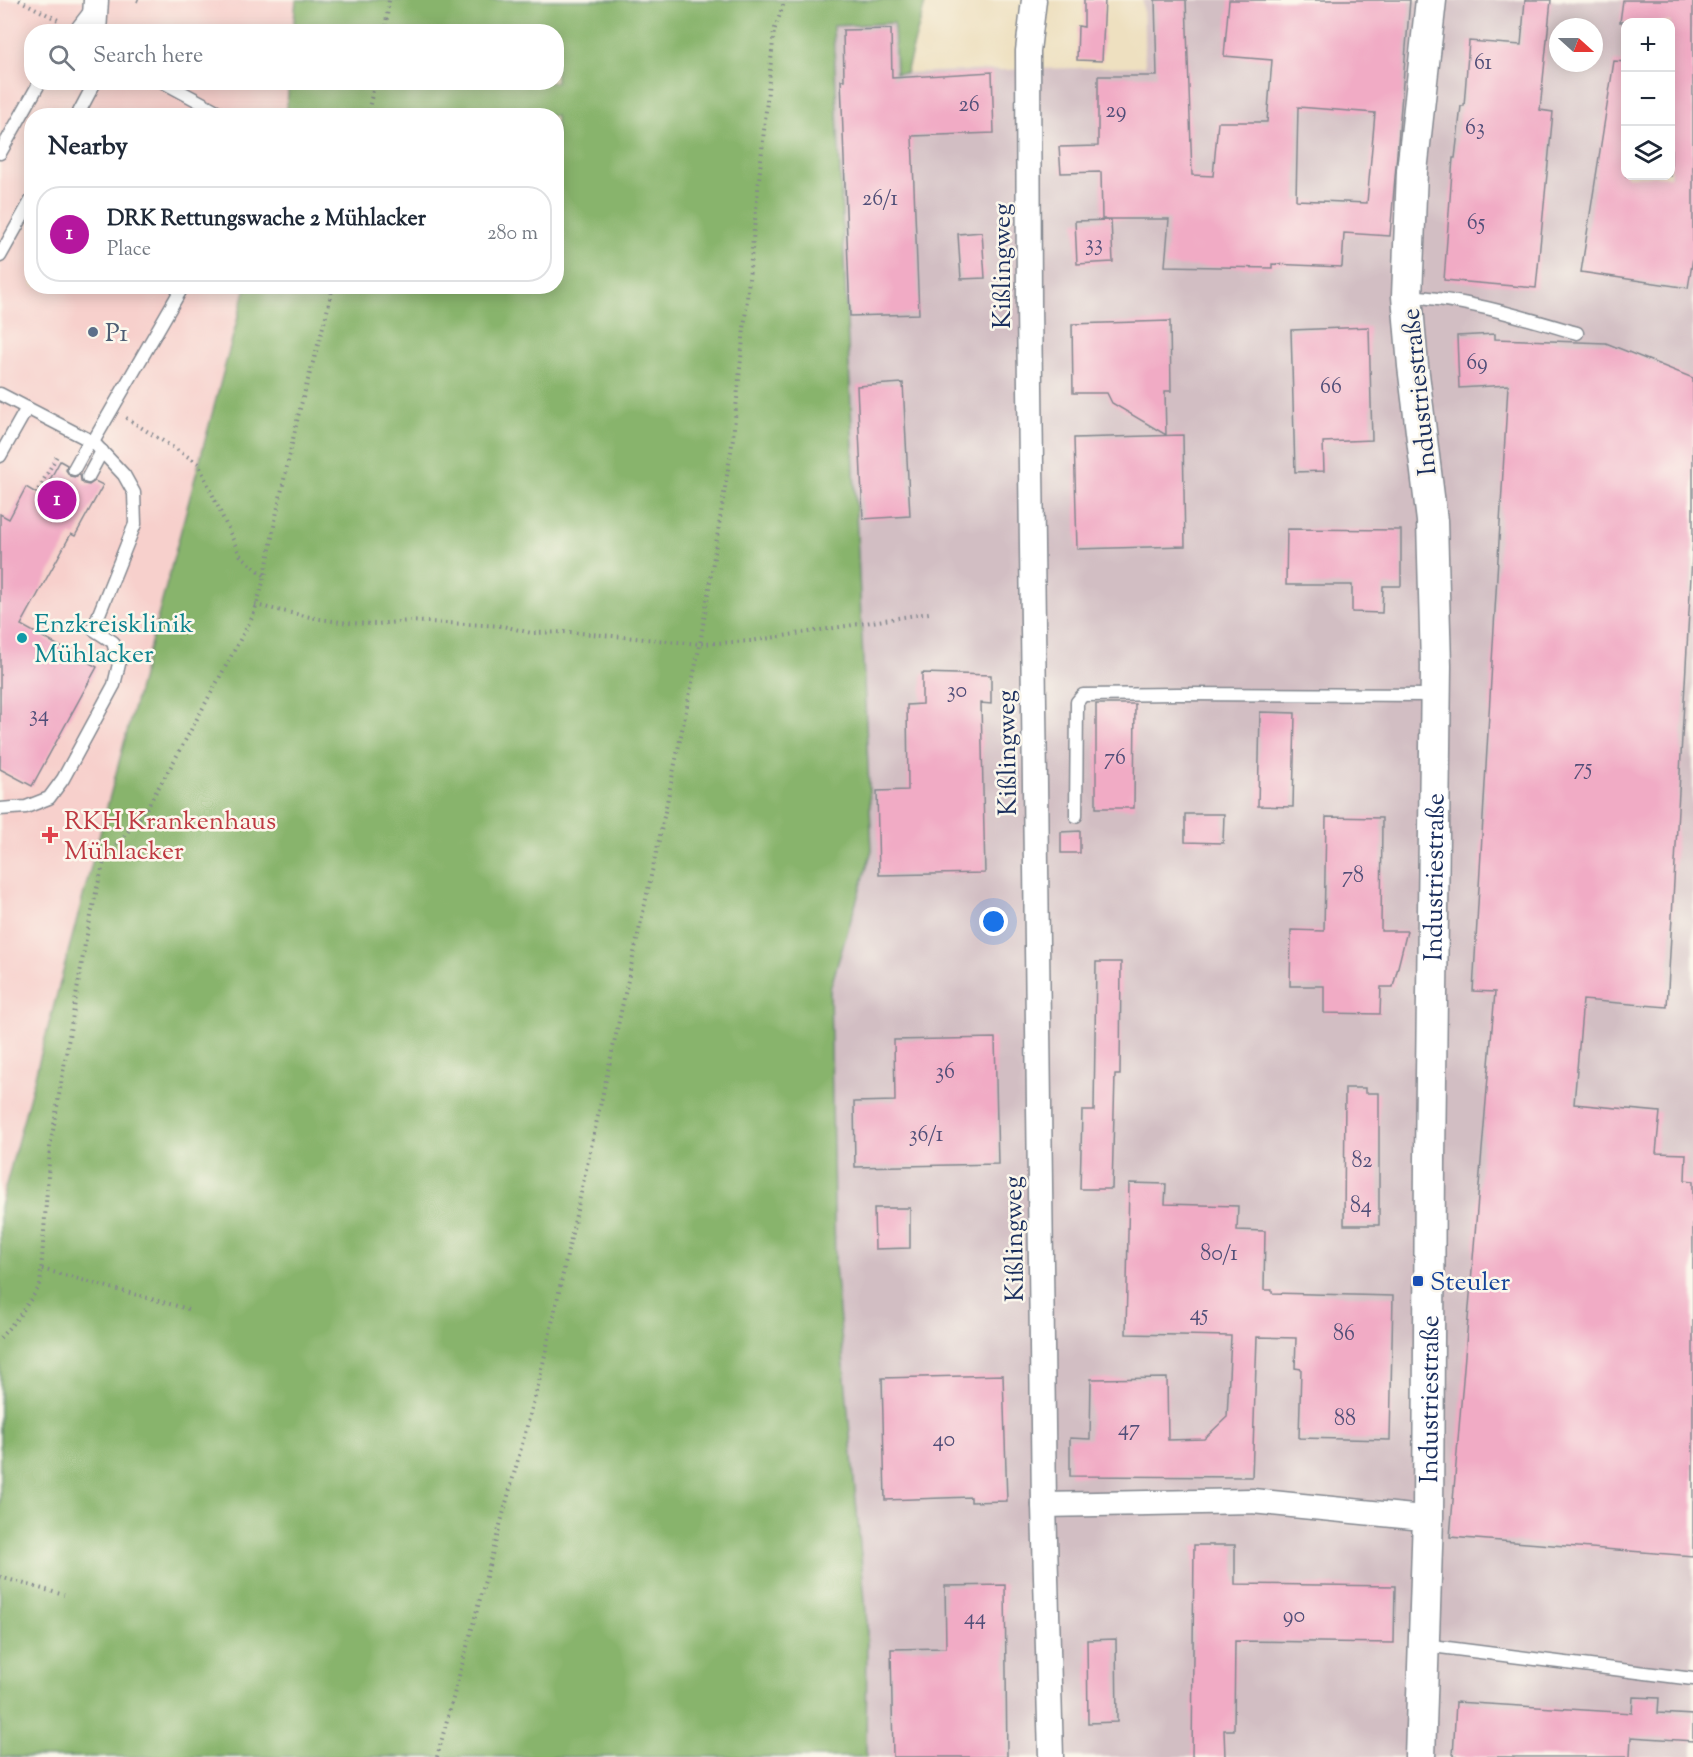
<!DOCTYPE html>
<html lang="en">
<head>
<meta charset="utf-8">
<style>
	:root { --surface:#fff; --page:#f6f6f7; --text:#1f2937; --muted:#747a83; --line:#e0e1e3; --accent:#b5179e }
	body { margin:0; font-family:"Sorts Mill Goudy",serif; background:var(--page); color:var(--text) }
	.controls { position:absolute; right:18px; top:18px; display:grid; overflow:hidden; border-radius:12px; box-shadow:0 3px 15px #0003 }
	.controls button { width:54px; height:54px; display:grid; place-items:center; padding:0; border:0; border-bottom:2px solid var(--line); background:var(--surface); color:var(--text); font:30px sans-serif }
	.compass { position:absolute; left:1549px; top:18px; width:54px; height:54px; border-radius:50%; background:var(--surface); box-shadow:0 3px 15px #0003; rotate:111deg }
	.you { position:absolute; left:994px; top:922px; width:21px; height:21px; margin:-15px; border:4px solid #fff; border-radius:50%; background:#1a73e8; box-shadow:0 0 0 9px #1a73e833 }
	.badge { display:grid; place-items:center; width:39px; height:39px; border-radius:50%; background:var(--accent); color:#fff; font-size:20px; font-weight:700 }
	.pin { position:absolute; translate:-50% -50%; border:3px solid #fff; box-shadow:0 2px 6px #0006 }
	.list { margin:0; padding:0; list-style:none }
	h2 { display:flex; justify-content:space-between; align-items:center; height:78px; margin:0; padding:0 24px; font-size:26px }
	h2 small { font-size:20px; font-weight:400; color:var(--muted) }
	.list li { display:grid; grid-template-columns:39px 1fr auto; gap:18px; align-items:center; box-sizing:border-box; height:96px; margin:0 12px 12px; padding:0 12px; border:2px solid var(--line); border-radius:24px }
	.list b { display:block; font-size:22px; white-space:nowrap }
	.list p { margin:0; font-size:20px; white-space:nowrap; color:var(--muted) }
	.list em { font-size:20px; font-style:normal; color:var(--muted) }
	.icon { flex:none; width:33px; height:33px; fill:none; stroke:currentColor; stroke-width:2; stroke-linecap:round; stroke-linejoin:round }
	.map { position:relative; flex:none; width:1693px; height:1757px; overflow:hidden }
	.search { position:absolute; background:var(--surface); box-shadow:0 3px 15px #0003; left:24px; top:24px; width:540px; height:66px; display:flex; align-items:center; gap:15px; box-sizing:border-box; padding:0 21px; border-radius:24px; color:var(--muted); font-size:22px }
	.panel { position:absolute; background:var(--surface); box-shadow:0 3px 15px #0003; left:24px; top:108px; width:540px; height:186px; border-radius:24px }
	.map>svg:first-child { display:block }
	.built { fill:#f7d0cc }
	.industrial { fill:#d2bec3; fill-rule:evenodd }
	.forest { fill:#88b46c; stroke:#527265; stroke-width:1.5 }
	.building { fill:#f1abc5; fill-rule:evenodd }
	.lines { fill:none; stroke-linecap:round; stroke-linejoin:round }
	.service-casing { stroke:#84888f; stroke-width:15 }
	.minor-casing { stroke:#84888f; stroke-width:27 }
	.tertiary-casing { stroke:#84888f; stroke-width:33 }
	.path { stroke:#84888f; stroke-width:4; stroke-dasharray:1.5 4.5; stroke-linecap:butt }
	.service { stroke:#fff; stroke-width:12 }
	.minor { stroke:#fff; stroke-width:24 }
	.tertiary { stroke:#fff; stroke-width:30 }
	.service-dot { fill:#5c6f8a; stroke:#fbf7ec; stroke-width:2 }
	.culture-dot { fill:#0f9aa8; stroke:#fbf7ec; stroke-width:2 }
	.health-dot { fill:#e0444e; stroke:#fbf7ec; stroke-width:2 }
	.transit-dot { fill:#1a4fb4; stroke:#fbf7ec; stroke-width:2 }
	.labels { text-anchor:middle; stroke-width:5; stroke-linejoin:round; paint-order:stroke }
	.number-label { font-size:22px; fill:#504e78 }
	.street-label { font-size:26px; fill:#1b2f5e; stroke:#fbf7ec }
	.service-label { font-size:26px; fill:#4e5e75; stroke:#fbf7ec; text-anchor:start }
	.culture-label { font-size:26px; fill:#0d838f; stroke:#fbf7ec; text-anchor:start }
	.health-label { font-size:26px; fill:#be3a42; stroke:#fbf7ec; text-anchor:start }
	.transit-label { font-size:26px; fill:#164399; stroke:#fbf7ec; text-anchor:start }
</style>
</head>
<body>
<div class="map">
<svg width="1693" height="1757" viewBox="0 0 1693 1757">
	<rect width="100%" height="100%" fill="#fbf7ec"/>
	<filter id="ink" filterUnits="userSpaceOnUse"><feTurbulence type="fractalNoise" baseFrequency=".0167" numOctaves="2"/><feDisplacementMap in="SourceGraphic" scale="12" xChannelSelector="R" yChannelSelector="G"/><feConvolveMatrix kernelMatrix="1 2 1 2 8 2 1 2 1" color-interpolation-filters="sRGB"/></filter>
	<filter id="wash" filterUnits="userSpaceOnUse"><feTurbulence type="fractalNoise" baseFrequency=".008" numOctaves="4" result="noise"/><feDisplacementMap in="SourceGraphic" scale="24" xChannelSelector="R" yChannelSelector="G"/><feGaussianBlur stdDeviation="1.35" result="paint"/><feColorMatrix in="noise" values="0 0 0 0 0 0 0 0 0 0 0 0 0 0 0 0 0 1.4 0 .05"/><feComposite in="paint" operator="in"/></filter>
	<g filter="url(#wash)">
		<rect width="100%" height="100%" fill="#eee0c0"/>
		<!-- built -->
		<path class="built" d="M 0,0 L 296,0 L 293,31 L 32,32 L 32,82 L 289,83 L 286,115 L 32,116 L 32,286 L 246,287 L 0,1207 Z"/>
		<!-- industrial -->
		<path class="industrial" d="M 1143,0 L 1693,0 L 1693,1757 L 866,1757 L 867,1623 L 835,1266 L 830,989 L 872,850 L 833,26 L 894,23 L 897,73 L 1145,66 ZM 1626,22 L 1670,22 L 1670,176 L 1626,176 ZM 1558,27 L 1594,27 L 1594,63 L 1558,63 Z"/>
		<!-- forest -->
		<path class="forest" d="M 296,0 L 926,0 L 906,73 L 896,73 L 894,23 L 833,26 L 872,850 L 830,989 L 835,1266 L 867,1623 L 866,1757 L 0,1757 L 0,1207 L 246,287 L 556,286 L 556,116 L 286,115 L 289,83 L 556,82 L 556,32 L 293,31 Z"/>
		<g id="blocks">
			<!-- building -->
			<g class="building">
				<path d="M 1084,0 L 1105,0 L 1102,61 L 1077,60 L 1078,26 L 1084,27 Z"/>
				<path d="M 1155,0 L 1186,0 L 1192,175 L 1213,176 L 1218,122 L 1267,122 L 1272,60 L 1224,56 L 1229,0 L 1410,0 L 1390,236 L 1344,233 L 1342,267 L 1272,264 L 1272,268 L 1165,266 L 1169,219 L 1102,219 L 1101,172 L 1061,173 L 1059,147 L 1098,146 L 1098,76 L 1157,76 ZM 1298,107 L 1375,113 L 1367,203 L 1296,200 Z"/>
				<path d="M 1525,0 L 1551,0 L 1540,110 L 1553,112 L 1536,288 L 1444,280 L 1453,158 L 1455,158 L 1461,106 L 1464,106 L 1469,41 L 1521,45 Z"/>
				<path d="M 1623,0 L 1693,0 L 1693,258 L 1688,288 L 1581,272 L 1614,61 L 1626,62 L 1626,176 L 1671,176 L 1671,22 L 1620,22 Z"/>
				<path d="M 891,29 L 892,78 L 992,72 L 994,133 L 912,136 L 919,314 L 850,316 L 841,80 L 844,80 L 843,30 Z"/>
				<path d="M 1111,220 L 1113,262 L 1077,264 L 1075,221 Z"/>
				<path d="M 982,232 L 985,278 L 961,279 L 958,234 Z"/>
				<path d="M 1170,321 L 1171,391 L 1165,391 L 1166,435 L 1112,403 L 1107,393 L 1073,393 L 1072,324 Z"/>
				<path d="M 1369,327 L 1372,440 L 1323,442 L 1324,471 L 1295,472 L 1291,330 Z"/>
				<path d="M 1495,334 L 1495,339 L 1606,343 L 1693,378 L 1693,540 L 1667,1007 L 1583,1000 L 1574,1104 L 1660,1112 L 1656,1153 L 1686,1154 L 1685,1180 L 1693,1181 L 1693,1556 L 1450,1537 L 1495,992 L 1473,991 L 1508,385 L 1459,388 L 1457,336 Z"/>
				<path d="M 903,383 L 910,516 L 863,519 L 857,386 Z"/>
				<path d="M 1183,435 L 1185,546 L 1077,549 L 1074,438 Z"/>
				<path d="M 60,461 L 67,465 L 66,470 L 70,476 L 75,477 L 80,474 L 81,481 L 84,484 L 89,485 L 95,481 L 103,485 L 75,536 L 71,534 L 21,625 L 97,667 L 32,786 L 0,769 L 0,514 L 9,519 L 26,487 L 41,496 Z"/>
				<path d="M 1287,529 L 1401,530 L 1401,586 L 1383,586 L 1382,613 L 1352,612 L 1352,585 L 1286,585 Z"/>
				<path d="M 922,673 L 991,675 L 991,704 L 981,703 L 985,873 L 879,875 L 877,791 L 908,790 L 907,705 L 922,704 Z"/>
				<path d="M 1096,704 L 1135,704 L 1134,808 L 1096,808 Z"/>
				<path d="M 1260,712 L 1295,713 L 1293,807 L 1258,806 Z"/>
				<path d="M 1185,814 L 1224,814 L 1223,843 L 1185,842 Z"/>
				<path d="M 1326,817 L 1382,818 L 1381,931 L 1407,931 L 1393,987 L 1381,987 L 1380,1014 L 1324,1013 L 1324,986 L 1290,986 L 1291,930 L 1324,931 Z"/>
				<path d="M 1080,831 L 1080,853 L 1061,853 L 1061,832 Z"/>
				<path d="M 1096,962 L 1121,962 L 1120,1075 L 1115,1075 L 1112,1189 L 1080,1189 L 1082,1111 L 1094,1111 Z"/>
				<path d="M 995,1038 L 998,1164 L 855,1167 L 854,1102 L 895,1101 L 894,1040 Z"/>
				<path d="M 1345,1088 L 1365,1088 L 1365,1093 L 1379,1093 L 1379,1225 L 1344,1225 Z"/>
				<path d="M 1129,1183 L 1166,1184 L 1165,1204 L 1238,1206 L 1237,1230 L 1265,1231 L 1264,1290 L 1272,1290 L 1272,1293 L 1393,1296 L 1390,1440 L 1299,1438 L 1301,1369 L 1295,1368 L 1296,1338 L 1257,1337 L 1252,1477 L 1070,1476 L 1070,1438 L 1090,1439 L 1091,1379 L 1167,1378 L 1168,1440 L 1204,1439 L 1227,1417 L 1231,1336 L 1126,1334 Z"/>
				<path d="M 874,1208 L 910,1208 L 910,1248 L 875,1249 Z"/>
				<path d="M 1003,1375 L 1007,1501 L 971,1502 L 971,1497 L 885,1500 L 882,1378 Z"/>
				<path d="M 1194,1545 L 1235,1545 L 1235,1584 L 1395,1586 L 1394,1643 L 1235,1641 L 1234,1730 L 1224,1730 L 1225,1757 L 1192,1757 Z"/>
				<path d="M 1005,1585 L 1007,1757 L 893,1757 L 891,1649 L 946,1648 L 945,1586 Z"/>
				<path d="M 1116,1639 L 1117,1722 L 1088,1723 L 1087,1640 Z"/>
				<path d="M 1633,1697 L 1659,1698 L 1658,1713 L 1693,1715 L 1693,1741 L 1631,1737 L 1630,1757 L 1453,1757 L 1456,1702 L 1632,1713 Z"/>
			</g>
		</g>
	</g>
	<g filter="url(#ink)">
		<use href="#blocks" fill-opacity="0" stroke="#84888f" stroke-width="1.5"/>
		<g class="lines">
			<defs>
				<g id="service">
					<path d="M 74,32 L 91,10"/>
					<path d="M 163,82 L 226,116"/>
					<path d="M 77,116 L 95,82"/>
					<path d="M 0,153 L 40,82"/>
					<path d="M 0,256 L 32,199"/>
					<path d="M 1407,296 C 1465,299 1522,317 1577,333"/>
					<path d="M 0,394 L 93,442 L 124,475 L 134,493 L 135,524 L 93,629 L 113,642 L 119,664 L 114,685 L 63,779 L 49,798 L 26,807 L 0,809"/>
					<path d="M 93,442 L 183,286"/>
					<path d="M 0,456 L 27,408"/>
					<path d="M 74,469 L 90,440"/>
					<path d="M 88,477 L 102,451"/>
					<path d="M 1076,816 L 1077,702 L 1083,695 L 1179,694 L 1435,695"/>
					<path d="M 1424,1645 L 1693,1679"/>
				</g>
				<g id="minor">
					<path d="M 1034,0 L 1028,51 L 1029,306 L 1044,1505 L 1051,1757"/>
					<path d="M 94,32 L 96,0"/>
					<path d="M 1044,1505 L 1252,1501 L 1413,1517 L 1428,1517"/>
				</g>
				<g id="tertiary">
					<path id="s1" d="M 1420,1757 L 1428,1517 L 1430,1159 L 1436,666 L 1432,521 L 1413,366 L 1407,296 L 1412,171 L 1431,0"/>
				</g>
			</defs>
			<!-- service casing -->
			<use href="#service" class="service-casing"/>
			<!-- minor casing -->
			<use href="#minor" class="minor-casing"/>
			<!-- tertiary casing -->
			<use href="#tertiary" class="tertiary-casing"/>
			<!-- path -->
			<g class="path">
				<path d="M 19,0 L 60,21"/>
				<path d="M 137,0 L 142,2"/>
				<path d="M 385,32 L 389,0"/>
				<path d="M 367,116 L 375,82"/>
				<path d="M 126,418 L 198,463 L 240,555 L 265,576"/>
				<path d="M 43,492 L 38,490 L 57,456"/>
				<path d="M 255,605 L 319,619 L 348,623 L 377,624 L 409,621 L 503,626 L 531,633 L 569,632 L 700,644 L 751,641 L 929,613"/>
				<path d="M 42,1269 L 188,1309"/>
				<path d="M 0,1338 L 19,1316 L 40,1286 L 50,1148 L 85,944 L 97,888 L 105,858 L 143,814 L 174,761 L 253,616 L 265,576 L 276,516 L 299,412 L 326,316 L 333,286"/>
				<path d="M 0,1577 L 64,1595"/>
				<path d="M 437,1757 L 539,1382 L 661,831 L 700,644 L 733,438 L 774,31 L 785,0"/>
			</g>
			<!-- service -->
			<use href="#service" class="service"/>
			<!-- minor -->
			<use href="#minor" class="minor"/>
			<!-- tertiary -->
			<use href="#tertiary" class="tertiary"/>
		</g>
	</g>
	<!-- markers -->
	<circle class="service-dot" cx="93" cy="332" r="6"/>
	<circle class="culture-dot" cx="22" cy="638" r="6"/>
	<path class="health-dot" d="M47 826h6v6h6v6h-6v6h-6v-6h-6v-6h6z"/>
	<rect class="transit-dot" x="1412" y="1275" width="12" height="12" rx="3"/>
	<g class="labels">
		<!-- number labels -->
		<g class="number-label">
			<text x="1483" y="69">61</text>
			<text x="969" y="111">26</text>
			<text x="1116" y="117">29</text>
			<text x="1475" y="134">63</text>
			<text x="880" y="205">26/1</text>
			<text x="1476" y="229">65</text>
			<text x="1094" y="250">33</text>
			<text x="1477" y="369">69</text>
			<text x="1331" y="393">66</text>
			<text x="957" y="697">30</text>
			<text x="39" y="721">34</text>
			<text x="1115" y="764">76</text>
			<text x="1583" y="774">75</text>
			<text x="1353" y="882">78</text>
			<text x="945" y="1078">36</text>
			<text x="926" y="1141">36/1</text>
			<text x="1362" y="1167">82</text>
			<text x="1361" y="1212">84</text>
			<text x="1219" y="1260">80/1</text>
			<text x="1199" y="1320">45</text>
			<text x="1344" y="1340">86</text>
			<text x="1345" y="1425">88</text>
			<text x="1129" y="1435">47</text>
			<text x="944" y="1446">40</text>
			<text x="1294" y="1622">90</text>
			<text x="975" y="1624">44</text>
		</g>
		<!-- street labels -->
		<g class="street-label">
			<text transform="translate(1001 266) rotate(-90)" y="9">Kißlingweg</text>
			<text transform="translate(1418 392) rotate(-96)" y="9">Industriestraße</text>
			<text transform="translate(1006 753) rotate(-91)" y="9">Kißlingweg</text>
			<text dy="9" stroke="none"><textPath href="#s1" startOffset="880">Industriestraße</textPath></text>
			<text transform="translate(1013 1239) rotate(-91)" y="9">Kißlingweg</text>
			<text dy="9" stroke="none"><textPath href="#s1" startOffset="358">Industriestraße</textPath></text>
		</g>
		<!-- service labels -->
		<g class="service-label">
			<text x="105" y="341">P1</text>
		</g>
		<!-- culture labels -->
		<g class="culture-label">
			<text x="34" y="632">Enzkreisklinik<tspan x="34" dy="30">Mühlacker</tspan></text>
		</g>
		<!-- health labels -->
		<g class="health-label">
			<text x="64" y="829">RKH Krankenhaus<tspan x="64" dy="30">Mühlacker</tspan></text>
		</g>
		<!-- transit labels -->
		<g class="transit-label">
			<text x="1430" y="1290">Steuler</text>
		</g>
	</g>
</svg>
<div class="controls">
<button>+</button>
<button>−</button>
<button><svg class="icon" aria-label="layers" viewBox="0 0 24 24"><path d="M12 4l9 5-9 5-9-5zM3 14l9 5 9-5"/></svg></button>
</div>
<svg class="compass" viewBox="-18 -18 36 36"><path d="M0-13l5 13h-10z" fill="#e53935"/><path d="M0 13l5-13h-10z" fill="#747a83"/></svg>
<div class="you"></div>
<div class="pin badge" style="left:57px;top:500px">1</div>
<div class="search"><svg class="icon" aria-label="search" viewBox="0 0 24 24"><circle cx="10" cy="10" r="6"/><path d="M15 15l6 6"/></svg>Search here</div>
<section class="panel">
<h2>Nearby<small></small></h2>
<ul class="list">
<li><span class="badge">1</span><div><b>DRK Rettungswache 2 Mühlacker</b><p>Place</p></div><em>280 m</em></li>
</ul>
</section>
</div>
</body>
</html>
